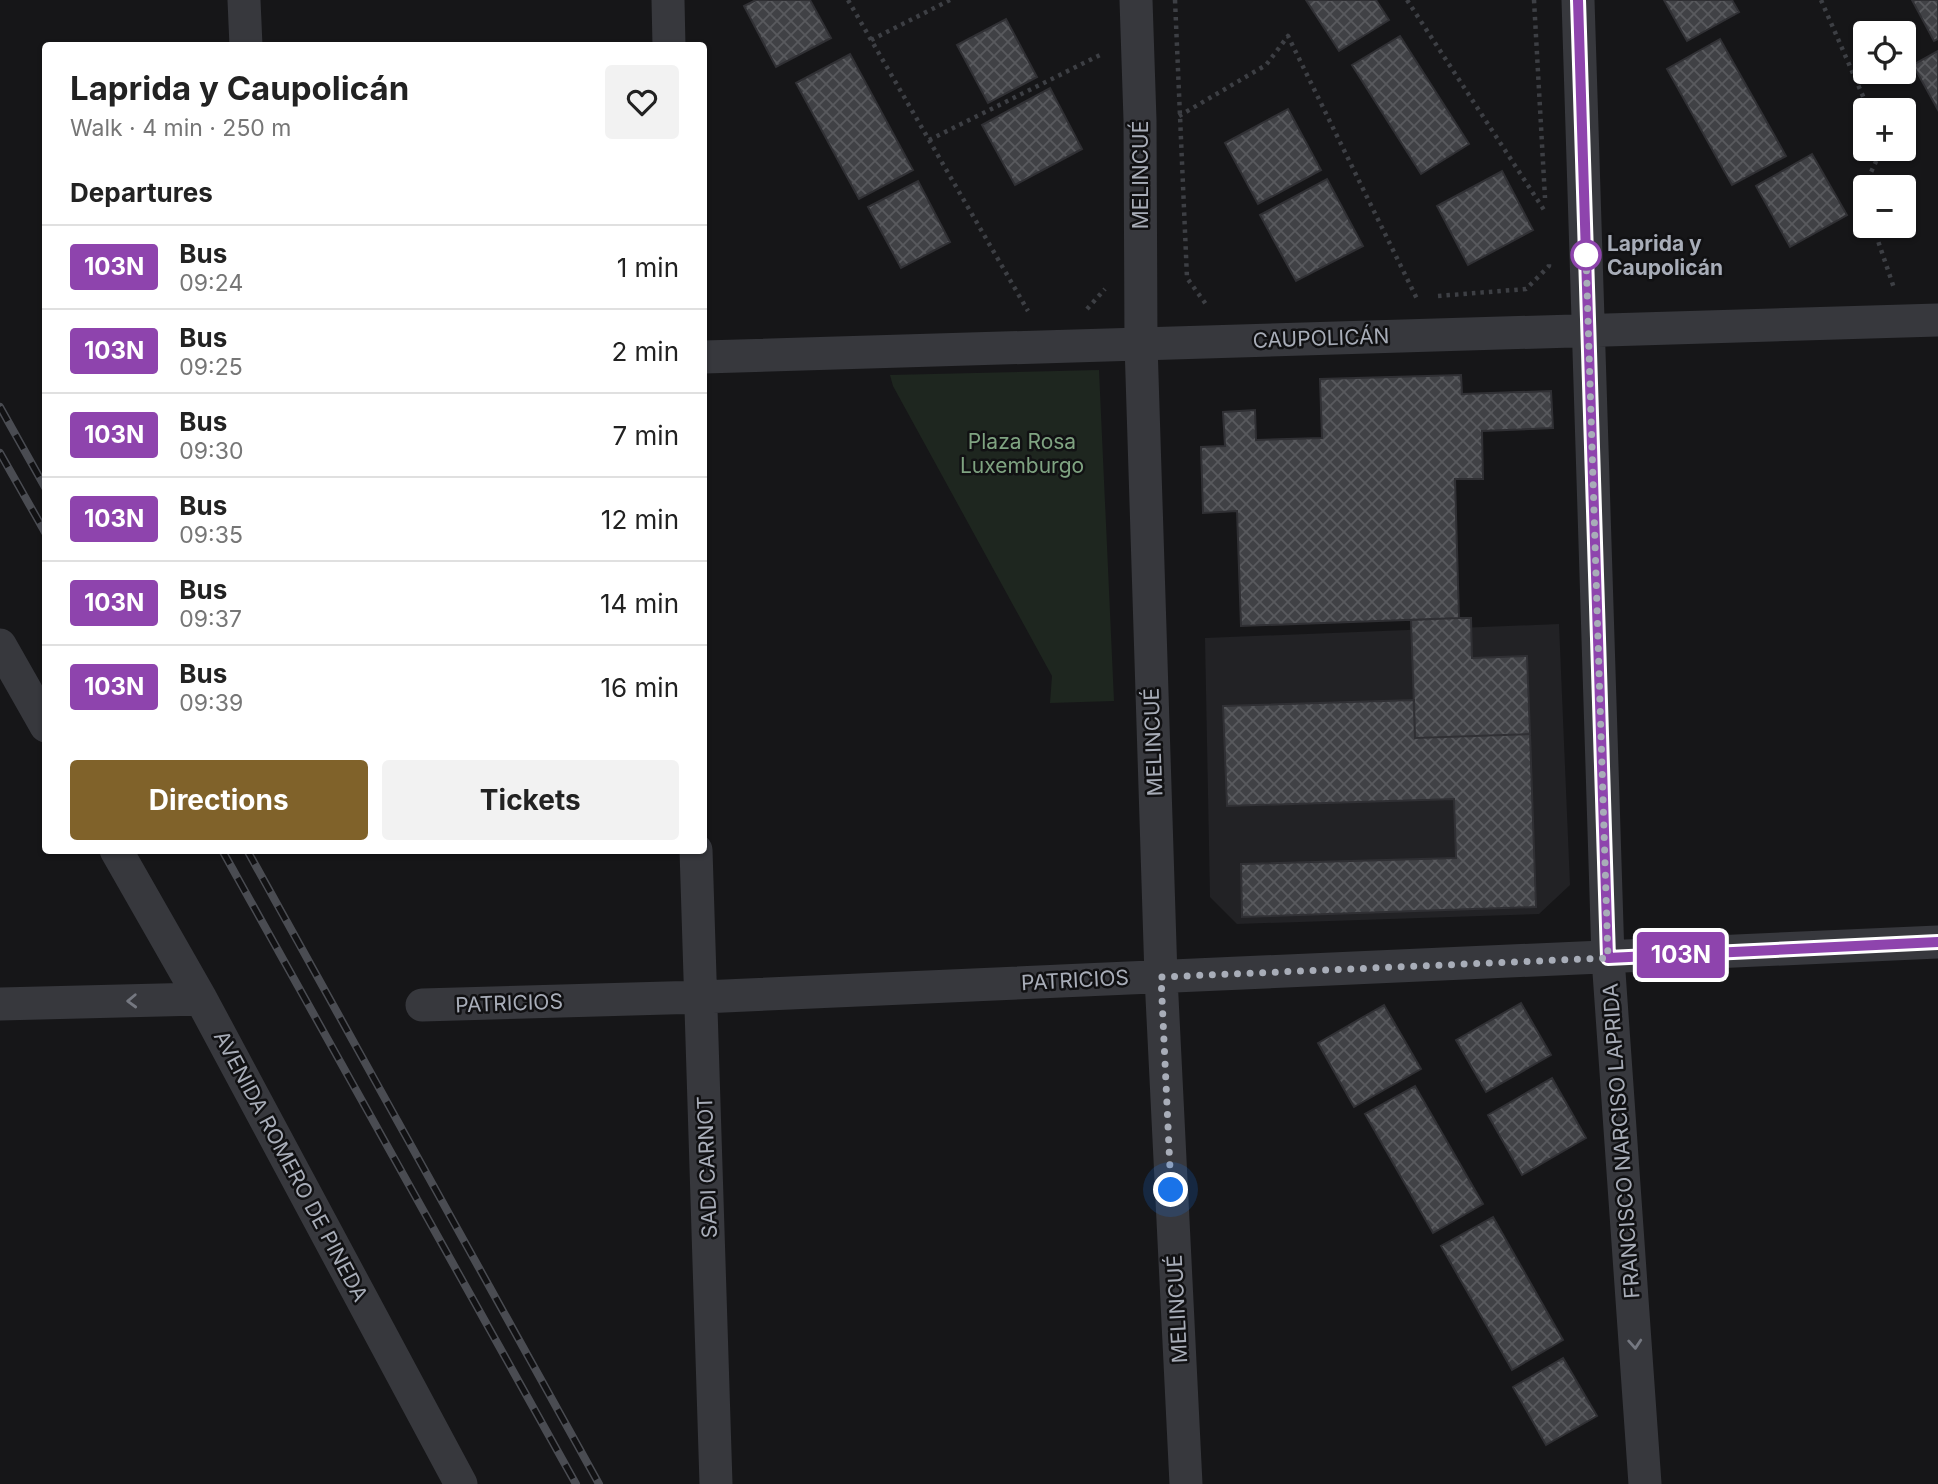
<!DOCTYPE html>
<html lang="en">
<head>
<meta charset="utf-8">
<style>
  body { margin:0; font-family:Inter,sans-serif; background:#f2f2f2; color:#222; height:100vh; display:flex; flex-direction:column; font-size:26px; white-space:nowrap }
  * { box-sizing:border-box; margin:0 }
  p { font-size:23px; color:#767676 }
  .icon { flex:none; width:38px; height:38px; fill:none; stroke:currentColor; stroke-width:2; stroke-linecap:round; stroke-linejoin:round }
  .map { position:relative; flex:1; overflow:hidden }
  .panel { position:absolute; left:42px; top:42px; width:665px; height:812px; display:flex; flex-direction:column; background:#fff; border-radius:7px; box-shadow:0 2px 5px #0004 }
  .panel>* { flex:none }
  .badge { padding:0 14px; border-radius:5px; font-size:24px; line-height:46px }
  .fabs { position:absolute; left:1853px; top:21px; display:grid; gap:14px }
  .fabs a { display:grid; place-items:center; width:63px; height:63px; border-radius:7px; background:#fff; box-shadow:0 2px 5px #0004; font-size:35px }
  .you { position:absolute; width:35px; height:35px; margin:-18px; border:5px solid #fff; border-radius:50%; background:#1a73e8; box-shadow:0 0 0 10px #1a73e833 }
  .map>.badge { position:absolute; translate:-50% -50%; box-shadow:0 0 0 4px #fff }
  h2 { padding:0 28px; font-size:26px; line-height:63px }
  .round { display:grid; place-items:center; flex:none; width:74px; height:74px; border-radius:7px; background:#f2f2f2 }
  .summary { display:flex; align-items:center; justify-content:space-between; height:119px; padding:0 28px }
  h1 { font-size:33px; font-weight:700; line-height:52px }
  .button { display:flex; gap:14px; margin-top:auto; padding:14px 28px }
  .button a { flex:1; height:80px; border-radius:7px; background:#80622a; color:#fff; font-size:28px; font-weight:700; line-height:80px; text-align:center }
  .button a+a { background:#f2f2f2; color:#222 }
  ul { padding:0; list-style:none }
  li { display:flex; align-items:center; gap:21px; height:84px; padding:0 28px; border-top:2px solid #e0e0e0 }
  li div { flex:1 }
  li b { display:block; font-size:26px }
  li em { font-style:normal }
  li .badge { min-width:77px; font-weight:700; text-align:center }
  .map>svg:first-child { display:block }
</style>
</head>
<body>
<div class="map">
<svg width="1938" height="1484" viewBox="0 0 1938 1484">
  <defs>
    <pattern id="building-cross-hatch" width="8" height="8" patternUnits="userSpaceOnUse" patternTransform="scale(1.75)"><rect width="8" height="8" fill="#404145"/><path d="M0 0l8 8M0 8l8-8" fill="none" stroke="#595a5e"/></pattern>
  </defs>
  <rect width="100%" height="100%" fill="#161618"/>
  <path fill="#222225" d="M1559,624L1570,885L1539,914L1237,924L1210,897L1205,638Z"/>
  <path fill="#1e261f" d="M1099,370L1114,701L1050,703L1052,676L893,386L890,375Z"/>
  <path fill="url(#building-cross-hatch)" stroke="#303034" stroke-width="2" d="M756,0H810L831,38L776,67L744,6Z
    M1306,0H1376L1389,20L1339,51Z
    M1664,0H1732L1739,12L1687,41Z
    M1912,0H1938V39L1934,41Z
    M1006,19L1037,77L988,103L957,45Z
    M1400,36L1469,144L1421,174L1352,65Z
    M1720,39L1786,156L1732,185L1667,69Z
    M1938,51V110L1913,65Z
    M850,54L913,170L859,199L796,83Z
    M1050,88L1082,149L1015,185L982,125Z
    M1288,109L1321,170L1258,204L1225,143Z
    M1812,154L1847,215L1790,247L1756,186Z
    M1502,171L1533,230L1468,265L1437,206Z
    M1327,179L1363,246L1296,281L1260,215Z
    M918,181L950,242L901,268L868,207Z
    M1461,375L1462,394L1551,391L1553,428L1482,431L1483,479H1455L1459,618L1241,626L1237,511L1203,513L1201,447L1225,446L1223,412L1255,410L1256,440L1322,438L1320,379Z
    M1459,618H1471L1472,658L1527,656L1530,734L1415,738L1411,620Z
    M1414,700L1415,738L1530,734L1536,907L1242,917L1241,864L1456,858L1454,799L1227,806L1223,706Z
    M1521,1003L1551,1055L1486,1092L1456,1040Z
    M1384,1005L1421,1069L1354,1107L1318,1043Z
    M1552,1078L1586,1138L1522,1175L1488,1115Z
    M1415,1086L1483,1204L1433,1233L1365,1114Z
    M1493,1217L1563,1340L1512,1370L1441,1246Z
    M1563,1358L1597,1416L1546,1445L1513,1387Z"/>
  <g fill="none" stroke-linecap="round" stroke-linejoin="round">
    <path stroke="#3d3f44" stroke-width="4.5" stroke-dasharray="3.5 5" stroke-linecap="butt" d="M848,0L1028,311
      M1175,0L1187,278L1208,307
      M1407,0L1546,213
      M1534,0L1545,198
      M1821,0L1869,110
      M871,40L950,0
      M1179,116L1266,65L1288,36L1418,301
      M929,140L1104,53
      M1866,203L1862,191L1882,149
      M1873,226L1894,288
      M1438,296L1526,289L1549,266V263
      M1087,309L1105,289"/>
    <path stroke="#37383d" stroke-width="33" d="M244,0L246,46
      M668,0L669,46
      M1136,0L1140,120L1141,344L1161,977L1186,1484
      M1578,0L1608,958L1645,1484
      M704,357L1938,320
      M0,645L46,726
      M116,850L201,999L461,1484
      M696,850L716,1484
      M0,1004L201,999
      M422,1005L702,997L1938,942"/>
    <defs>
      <path id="rail" d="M0,407L46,489
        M0,453L46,534
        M222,850L576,1484
        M247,850L599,1484"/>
    </defs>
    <use href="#rail" stroke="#4a4c52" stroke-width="8"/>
    <use href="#rail" stroke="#111113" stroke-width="5" stroke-dasharray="16" stroke-linecap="butt"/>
  </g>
  <defs><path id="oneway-chevron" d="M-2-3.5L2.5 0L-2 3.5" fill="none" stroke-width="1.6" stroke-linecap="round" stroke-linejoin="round" transform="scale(1.75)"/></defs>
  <g stroke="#757881">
    <use href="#oneway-chevron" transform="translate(132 1001) rotate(178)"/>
    <use href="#oneway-chevron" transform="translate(1635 1344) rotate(86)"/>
  </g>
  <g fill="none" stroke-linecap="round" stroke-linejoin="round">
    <defs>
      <path id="line" d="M1578,0L1608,958L1938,942"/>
    </defs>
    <use href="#line" stroke="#fff" stroke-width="16"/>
    <use href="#line" stroke="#8e44ad" stroke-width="10"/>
    <path stroke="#a8adb8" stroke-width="7" stroke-dasharray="0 12.6" d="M1171,1190L1161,977L1608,958L1586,255"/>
  </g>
  <circle fill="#fff" stroke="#8e44ad" stroke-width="3.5" cx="1586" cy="255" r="14"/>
  <g text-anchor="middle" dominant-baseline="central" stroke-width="5" stroke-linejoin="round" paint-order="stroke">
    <g font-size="21" fill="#a8adb8" stroke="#111113">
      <text transform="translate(1140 175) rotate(-90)">MELINCUÉ</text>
      <text transform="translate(1321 338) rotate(-2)">CAUPOLICÁN</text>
      <text transform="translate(1153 742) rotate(-92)">MELINCUÉ</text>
      <text transform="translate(1075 980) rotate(-3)">PATRICIOS</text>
      <text transform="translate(509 1003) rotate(-2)">PATRICIOS</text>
      <text transform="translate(1621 1141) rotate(-94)">FRANCISCO NARCISO LAPRIDA</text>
      <text transform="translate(291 1166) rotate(62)">AVENIDA ROMERO DE PINEDA</text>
      <text transform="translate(707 1167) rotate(-92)">SADI CARNOT</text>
      <text transform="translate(1177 1309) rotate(-93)">MELINCUÉ</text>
    </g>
    <g font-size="21" font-weight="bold" fill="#a8adb8" stroke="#111113" text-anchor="start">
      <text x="1607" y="243">Laprida y<tspan x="1607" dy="24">Caupolicán</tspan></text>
    </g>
    <g font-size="21" fill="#7fa381" stroke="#111113">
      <text x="1022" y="441">Plaza Rosa<tspan x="1022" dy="24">Luxemburgo</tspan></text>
    </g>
  </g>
</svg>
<div class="fabs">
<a><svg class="icon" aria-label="locate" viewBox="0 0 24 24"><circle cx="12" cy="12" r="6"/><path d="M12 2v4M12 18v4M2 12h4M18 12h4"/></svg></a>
<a>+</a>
<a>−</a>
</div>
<div class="you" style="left:1171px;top:1190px"></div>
<b class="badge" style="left:1681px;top:955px;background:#8e44ad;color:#fff">103N</b>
<section class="panel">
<div class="summary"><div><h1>Laprida y Caupolicán</h1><p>Walk · 4 min · 250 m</p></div><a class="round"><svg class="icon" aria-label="heart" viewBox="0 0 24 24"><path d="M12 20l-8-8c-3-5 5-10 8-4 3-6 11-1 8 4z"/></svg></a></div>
<h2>Departures</h2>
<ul>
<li><span class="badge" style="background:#8e44ad;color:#fff">103N</span><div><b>Bus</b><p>09:24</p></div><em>1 min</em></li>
<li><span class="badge" style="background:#8e44ad;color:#fff">103N</span><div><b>Bus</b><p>09:25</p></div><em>2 min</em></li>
<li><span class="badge" style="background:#8e44ad;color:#fff">103N</span><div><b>Bus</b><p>09:30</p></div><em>7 min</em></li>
<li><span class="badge" style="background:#8e44ad;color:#fff">103N</span><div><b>Bus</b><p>09:35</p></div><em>12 min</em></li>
<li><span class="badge" style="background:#8e44ad;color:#fff">103N</span><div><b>Bus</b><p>09:37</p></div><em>14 min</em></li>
<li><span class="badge" style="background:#8e44ad;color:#fff">103N</span><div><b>Bus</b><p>09:39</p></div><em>16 min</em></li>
</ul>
<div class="button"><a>Directions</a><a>Tickets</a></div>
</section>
</div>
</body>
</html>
